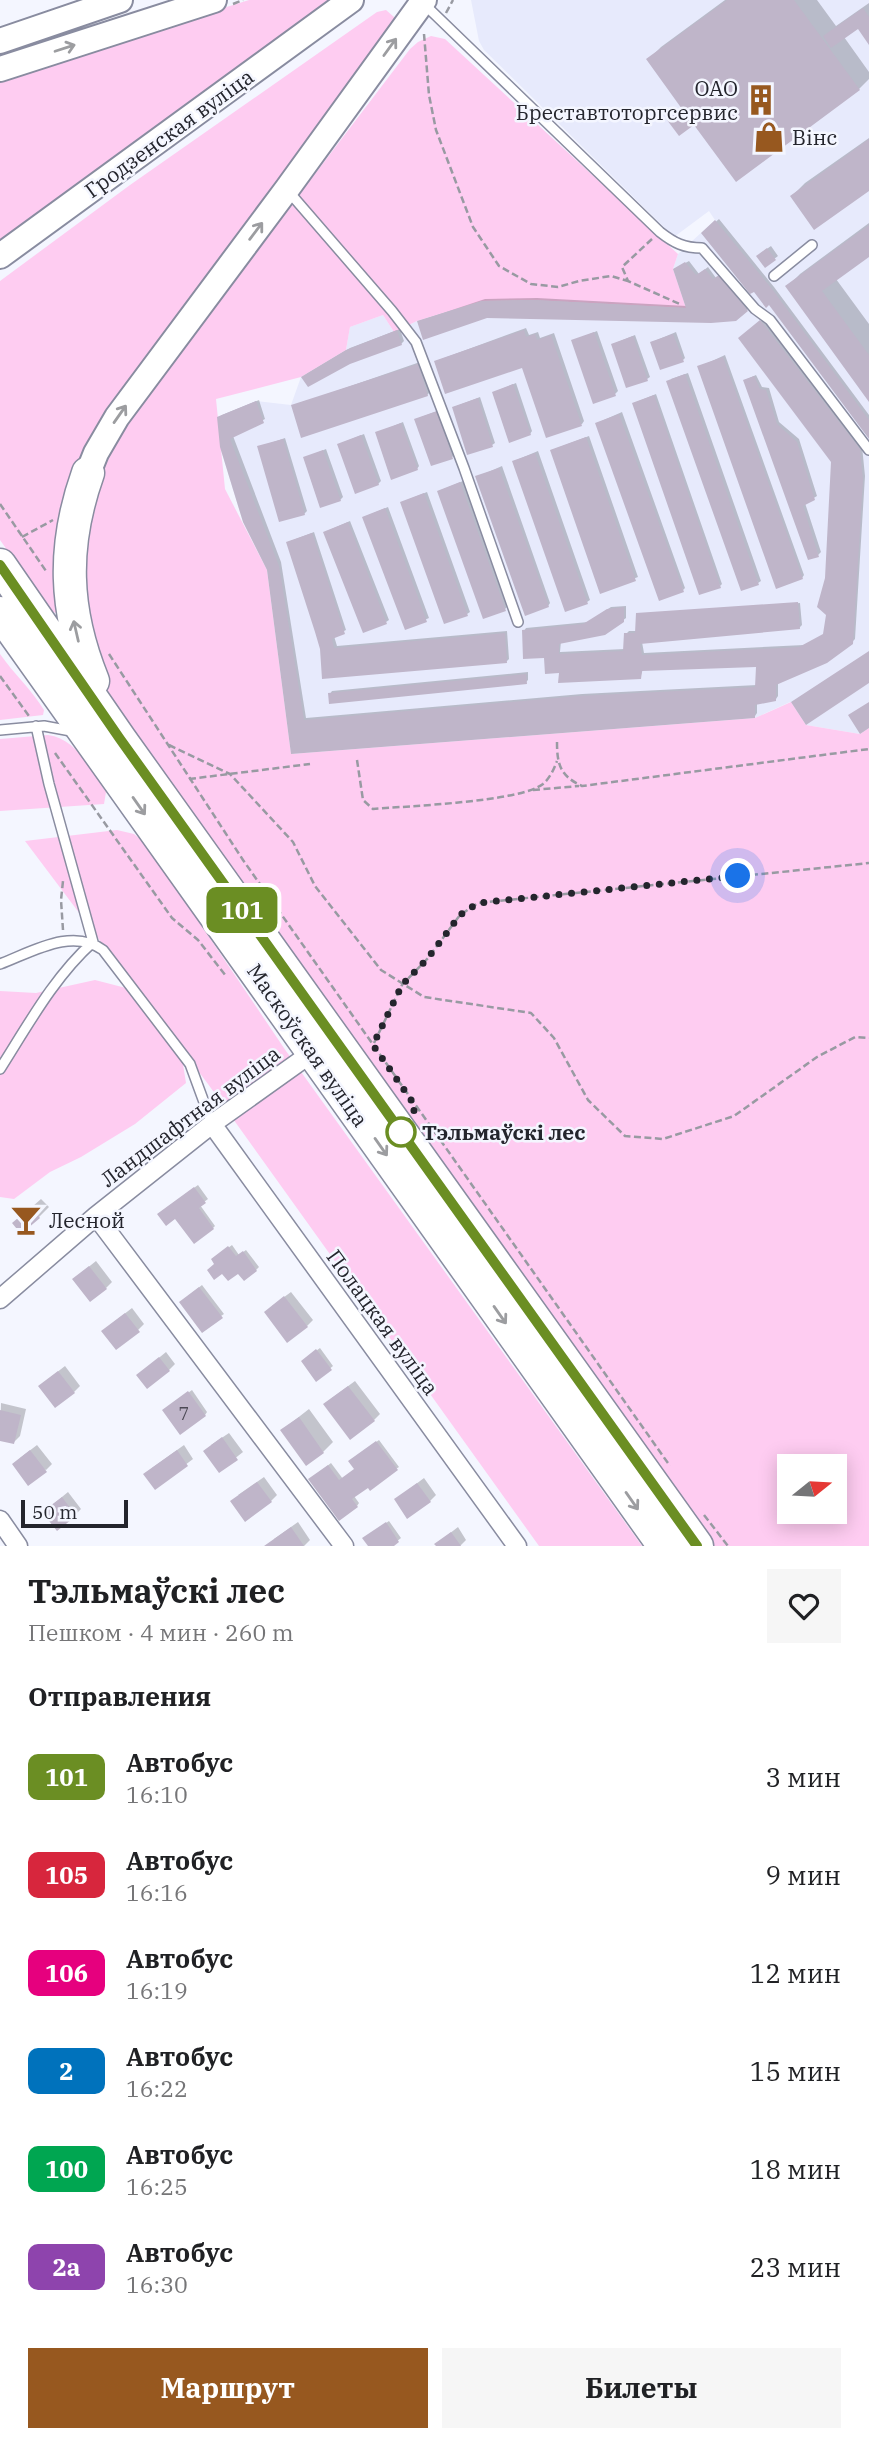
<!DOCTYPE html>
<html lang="ru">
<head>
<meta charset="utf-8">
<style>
  body { margin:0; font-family:"IBM Plex Serif",serif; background:#f6f6f6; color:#202124; height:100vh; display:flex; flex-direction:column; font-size:26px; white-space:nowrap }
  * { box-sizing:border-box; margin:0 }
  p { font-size:23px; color:#757577 }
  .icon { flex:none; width:38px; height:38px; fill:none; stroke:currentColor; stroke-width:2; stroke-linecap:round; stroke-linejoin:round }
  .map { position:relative; height:1546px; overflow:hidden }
  .sheet { display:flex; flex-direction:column; background:#fff; flex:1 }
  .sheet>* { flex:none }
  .badge { padding:0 14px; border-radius:10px; font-size:24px; line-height:46px }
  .needle { width:46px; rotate:72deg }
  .buttons { position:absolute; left:777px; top:1454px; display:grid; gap:14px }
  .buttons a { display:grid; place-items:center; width:70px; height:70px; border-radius:0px; background:#fff; box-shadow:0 4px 18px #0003; font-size:35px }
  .scale { position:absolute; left:21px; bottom:18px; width:107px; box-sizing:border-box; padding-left:7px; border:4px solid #24252d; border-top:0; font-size:19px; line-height:24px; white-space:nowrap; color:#24252d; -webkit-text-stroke:5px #f4f6ff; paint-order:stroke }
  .you { position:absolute; width:35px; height:35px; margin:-18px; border:5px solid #fff; border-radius:50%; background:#1a73e8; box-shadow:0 0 0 10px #1a73e833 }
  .map>.badge { position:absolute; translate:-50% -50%; box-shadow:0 0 0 4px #fff }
  h2 { padding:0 28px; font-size:26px; line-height:63px }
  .round { display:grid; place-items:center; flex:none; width:74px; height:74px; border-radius:0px; background:#f6f6f6 }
  .headline { display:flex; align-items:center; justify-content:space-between; height:119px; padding:0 28px }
  h1 { font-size:33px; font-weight:800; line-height:52px }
  .action { display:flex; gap:14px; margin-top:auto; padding:14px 28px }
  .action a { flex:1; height:80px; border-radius:0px; background:#97581f; color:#fff; font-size:28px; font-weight:800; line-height:80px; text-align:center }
  .action a+a { background:#f6f6f6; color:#202124 }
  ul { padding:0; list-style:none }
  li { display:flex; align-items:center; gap:21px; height:98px; padding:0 28px }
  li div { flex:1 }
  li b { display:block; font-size:26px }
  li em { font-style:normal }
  li .badge { min-width:77px; font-weight:700; text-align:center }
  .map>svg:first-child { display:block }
</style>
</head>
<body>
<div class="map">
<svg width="869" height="1546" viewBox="0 0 869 1546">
  <rect width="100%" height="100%" fill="#f4f6ff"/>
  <path fill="#e7eafc" d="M471,0H869V728L860,734L806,725L790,702L755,718L291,754L267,570L243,522L220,447L217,417L256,401L291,405L301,377L346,350L350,327L383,315L394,332L417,321L482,301L533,300L673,269L678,254L715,220L709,211L674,237L484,50L479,41Z"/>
  <path fill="#feccf1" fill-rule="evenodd" d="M249,0H330L0,247V78Z
    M386,10L394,17V22L104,422L58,613L51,612L0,540V281L130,185L377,12Z
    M431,36L445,39L678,254L673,269L686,308L533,300L482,301L417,321L394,332L383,315L350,327L346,350L301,377L216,399L225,489L267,570L291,754L755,718L791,702L806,725L860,734L869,728V1546H707L116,716L97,671L81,555L104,462L127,421L410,49L418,42ZM789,1466H835V1512H789Z
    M0,654C14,674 32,690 44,710L43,715L0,720Z
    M48,735C77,739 91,770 106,792L104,804L0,811V739Z
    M117,830L134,834L147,845L286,1051L642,1546H539L208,1084L25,841Z
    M95,980L126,988L182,1058L186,1083L135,1124L81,1157L50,1172L14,1199L0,1197V991L36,993Z"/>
  <path fill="#0003" d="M725,0H817L836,26L869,3V42L858,27L844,37L869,72V79L859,89L694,122L670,120L683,107L648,60L661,47Z
    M869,138V189L792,196L805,183Z
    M719,219L774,287L869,415V436L769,303L703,233Z
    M869,223V255L836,279L869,324V399L787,287L800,274Z
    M771,246L778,256L765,266L761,253Z
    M689,261L699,274L708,267L716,278L722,274L749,308L736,319L487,316L419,321L485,299L537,298L687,306L678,267Z
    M764,319L862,446L865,476L855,639L852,642L778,682V696L776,699L757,703V713L755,716L292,752L268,570L219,417L222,415L259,400L265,419L233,436L281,562L306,718L582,694L757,685V665L643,669L640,678L560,671L524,631L526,628L588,622L611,607L626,606V618L622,621L561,641L560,652L625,649L626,634L629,631H637L638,615L800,603L802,625L799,628L642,642L644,653L804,645L825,634L828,614L827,578L833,462L740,338Z
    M526,328L529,335L538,332L540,338L554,333L584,421L582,424L547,436L523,366L436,361Z
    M400,329L404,341L401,344L305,375L350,348Z
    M597,331L618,391L615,394L573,341Z
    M676,332L685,358L683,360L652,342Z
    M635,335L650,377L647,379L613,344Z
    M725,355L804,575L802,578L699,367Z
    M420,362L430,392L427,395L293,406Z
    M688,373L761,581L758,583L671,379Z
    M756,375L762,387L769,388L779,422L799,439L817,496L805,503L821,552L818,555L745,380Z
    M516,383L532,431L530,434L494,392Z
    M656,394L722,584L720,586L634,403Z
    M480,397L495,443L492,445L454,407Z
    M440,410L455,455L452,457L416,419Z
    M622,412L685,588L683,590L597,423Z
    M403,422L419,466L417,469L377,433Z
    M364,434L381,481L378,484L339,444Z
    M589,436L638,577L601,591L552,450Z
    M285,438L307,511L304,514L259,447Z
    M326,449L343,497L340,500L305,458Z
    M538,451L590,600L587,602L514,461Z
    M502,466L550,603L548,606L477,477Z
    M463,481L507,607L505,609L439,491Z
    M427,492L470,612L467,614L402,502Z
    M388,507L429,618L406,628L364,517Z
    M350,521L389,620L386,622L325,532Z
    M314,532L346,630L334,636L337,646L507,631L509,659L507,661L321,649L288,542Z
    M528,672V680L526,682L330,694L332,691Z
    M198,1185L208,1199L200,1205L215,1226L213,1228L162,1211Z
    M41,1199L49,1207L39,1217L24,1214Z
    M232,1245L239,1255L246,1250L259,1267L256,1270L223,1272L216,1264V1257Z
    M96,1261L112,1282L106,1288L81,1273Z
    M202,1285L224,1314L221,1316L183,1300Z
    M291,1292L313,1320L307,1326L272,1306Z
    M132,1308L144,1324L138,1330L110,1325Z
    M320,1348L333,1366L317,1379L305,1359Z
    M166,1352L175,1364L169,1370L138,1375Z
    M65,1366L80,1386L74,1392L47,1380Z
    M355,1381L380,1414L374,1420L332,1398Z
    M192,1390L207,1412L205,1415L167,1408Z
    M1,1403L26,1409L20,1436L14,1442L0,1439Z
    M309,1409L333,1442L323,1452L282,1430Z
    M229,1433L243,1452L219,1471L211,1445Z
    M379,1440L399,1467L354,1496L359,1503L357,1506L313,1477L331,1463L343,1479L356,1469L353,1459Z
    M37,1445L52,1464L46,1470L20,1458Z
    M184,1445L193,1459L155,1488L152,1468Z
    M264,1477L277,1495L271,1501L238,1495Z
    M424,1478L436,1495L430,1501L396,1499Z
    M68,1492L81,1509L75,1515L51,1506Z
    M389,1521L401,1538L391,1546L367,1536Z
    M298,1522L310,1540L304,1546L274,1539Z
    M458,1527L466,1540L460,1546L436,1544Z"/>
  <path fill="#bfb5c9" d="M727,0H794L860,90L736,182L694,125L679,136L667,120L682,109L646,59Z
    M863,8L869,17V45L858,29L831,48L823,36Z
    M869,139V191L814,230L790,196Z
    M715,220L772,289L869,420V439L769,305L766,308L754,292L750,294L701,233Z
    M869,225V257L822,291L869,355V402L785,286Z
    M767,248L776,260L765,268L756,256Z
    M685,262L696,275L705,269L713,279L719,275L748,311L736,321L711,323L487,318L423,340L417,321L482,301L533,300L686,308L673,269Z
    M760,320L860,449L863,480L853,644L827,663L776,685V701L755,705V718L291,754L267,570L243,522L220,447L217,417L256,401L264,423L230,439L279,566L304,720L578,696L755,687L756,667L642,671L641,679L558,683L559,673L545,674L544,658L523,659L522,630L583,624L607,609L624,607V622L605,635L559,644V654L623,651L624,633H635L636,613L798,602L800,629L640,644L642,655L799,647L823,634L826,615L817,607L825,578L831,462L738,338Z
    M397,330L402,345L350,364L308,387L301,377L346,350Z
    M524,330L526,337L535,334L537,340L551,335L582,426L546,438L522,368L445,394L434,361Z
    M594,332L616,396L593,404L571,340Z
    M673,334L684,362L660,370L650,342Z
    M633,336L648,381L626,388L611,344Z
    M723,357L803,579L776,589L697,366Z
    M418,364L428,396L301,438L291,405Z
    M685,374L759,585L741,591L666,381Z
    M754,376L760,389L766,390L777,424L797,442L815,500L803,506L819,557L808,560L743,380Z
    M513,384L531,435L509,443L492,392Z
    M654,395L721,588L699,595L632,403Z
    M478,398L493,447L467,455L452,407Z
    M437,411L453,459L431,466L414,419Z
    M619,414L684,592L659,601L595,423Z
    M401,423L418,470L391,480L375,432Z
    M361,435L379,485L355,494L337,444Z
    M586,437L636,581L600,594L550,450Z
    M283,439L305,515L279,522L257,446Z
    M323,450L341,501L320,508L303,457Z
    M535,453L588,604L565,612L512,461Z
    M499,468L549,607L525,616L475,476Z
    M460,482L506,611L483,619L437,491Z
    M424,493L468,616L444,624L400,502Z
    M385,508L427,622L405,630L362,517Z
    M348,522L387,624L363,633L323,532Z
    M312,533L345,634L332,639L334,648L505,633L507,663L322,679L320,649L315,632L286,542Z
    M869,651V683L806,725L791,702Z
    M526,674L527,684L329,704L328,693Z
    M869,702V728L860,734L848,715Z
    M194,1187L206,1203L199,1208L214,1229L194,1244L175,1219L166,1226L157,1214Z
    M31,1207L40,1218L21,1234L12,1223Z
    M228,1246L236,1256L243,1251L257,1271L244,1281L238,1274L228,1281L222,1274L214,1280L207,1270L214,1264L211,1259Z
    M89,1266L107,1289L90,1302L72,1279Z
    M199,1287L223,1318L202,1333L179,1302Z
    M284,1296L308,1327L287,1343L264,1312Z
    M125,1313L140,1332L116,1350L101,1331Z
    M316,1349L332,1370L316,1382L301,1361Z
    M159,1357L170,1371L147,1389L136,1375Z
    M58,1371L75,1393L55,1408L38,1386Z
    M348,1386L375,1421L350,1440L323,1404Z
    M188,1391L206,1416L180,1435L162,1410Z
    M0,1410L21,1415L14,1444L0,1441Z
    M299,1417L324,1453L306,1466L280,1430Z
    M222,1437L238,1460L219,1473L203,1451Z
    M376,1441L398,1470L370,1491L368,1488L352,1499L358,1507L339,1521L308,1479L328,1465L339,1480L354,1469L348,1461Z
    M30,1450L47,1472L28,1486L12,1464Z
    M177,1450L188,1466L155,1490L143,1474Z
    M257,1482L272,1502L245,1522L230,1501Z
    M417,1483L431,1502L407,1519L394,1499Z
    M62,1497L76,1516L57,1531L42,1512Z
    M386,1522L399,1542L394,1546H368L362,1538Z
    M291,1527L304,1546H264Z
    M451,1532L461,1546H436L434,1544Z"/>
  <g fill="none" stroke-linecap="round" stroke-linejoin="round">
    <defs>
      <path id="lane" d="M423,3L660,232C674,243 684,248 702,248L755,309L770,320L869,450
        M289,192L392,311L416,342L464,468L518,622
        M774,276L812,245
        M0,730L44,726L71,731
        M0,964C32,952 72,927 103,950L190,1064L212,1124
        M0,1069C28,1025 54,977 93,942L49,784L36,726"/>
      <path id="street" d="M212,1124L517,1546
        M96,1216L344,1546
        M0,1299L96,1216L212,1124L313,1052
        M0,1520L18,1546"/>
      <path id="secondary" d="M0,41L120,0
        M0,69L214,0
        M0,256L351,0
        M88,473L96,453L117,417L287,189L424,0"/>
      <path id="highway" d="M88,473C62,546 64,610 93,681
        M0,565L120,739L697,1546
        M0,613L664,1546"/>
    </defs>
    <use href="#lane" stroke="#898ca0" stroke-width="12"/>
    <use href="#street" stroke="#898ca0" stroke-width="21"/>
    <use href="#secondary" stroke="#898ca0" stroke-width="28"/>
    <use href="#highway" stroke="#898ca0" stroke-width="35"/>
    <path stroke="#989aa2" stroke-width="2.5" stroke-dasharray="7 3.5" stroke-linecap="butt" d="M233,4L243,0
      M446,13L453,0
      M424,34L429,95L436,130L473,227L499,266L531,284L558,287L579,281L611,276L628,281
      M652,239L622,267L628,281L682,305
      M0,504L46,571
      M22,537L53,520
      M109,654L243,860L670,1466
      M0,676L29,716
      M557,742C557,764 560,776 582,786L869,749
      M169,745L230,774L293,842L315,886L381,970L424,997L531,1013L554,1038L588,1100L625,1136L663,1139L734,1116L817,1057L855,1037L869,1038
      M55,753L172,918L198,940L226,976
      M357,760L363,800L373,809C407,806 520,802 543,784C550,778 554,769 557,761
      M189,779L310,764
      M533,790L579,786
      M63,930L61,900L63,881
      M374,1043L402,985L428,958L460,915L478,903L869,863
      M704,1515L728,1546"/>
    <use href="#lane" stroke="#fff" stroke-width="9"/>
    <use href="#street" stroke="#fff" stroke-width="18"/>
    <use href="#secondary" stroke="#fff" stroke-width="24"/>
    <use href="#highway" stroke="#fff" stroke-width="32"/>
  </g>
  <defs><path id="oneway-shaft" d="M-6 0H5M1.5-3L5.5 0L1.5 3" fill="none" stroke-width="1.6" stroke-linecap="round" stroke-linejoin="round" transform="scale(1.75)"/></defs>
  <g stroke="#9c9da0">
    <use href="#oneway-shaft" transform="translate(390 47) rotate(-54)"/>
    <use href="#oneway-shaft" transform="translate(65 48) rotate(-18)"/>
    <use href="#oneway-shaft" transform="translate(256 231) rotate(-53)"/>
    <use href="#oneway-shaft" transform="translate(120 414) rotate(-55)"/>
    <use href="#oneway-shaft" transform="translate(76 631) rotate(-103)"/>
    <use href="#oneway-shaft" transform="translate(139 806) rotate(55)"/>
    <use href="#oneway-shaft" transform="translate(381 1147) rotate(55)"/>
    <use href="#oneway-shaft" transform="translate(500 1315) rotate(55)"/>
    <use href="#oneway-shaft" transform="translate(632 1501) rotate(55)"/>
  </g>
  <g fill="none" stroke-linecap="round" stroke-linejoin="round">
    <defs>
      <path id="line" d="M0,565L120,739L697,1546"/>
    </defs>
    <use href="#line" stroke="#fff" stroke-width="16"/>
    <use href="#line" stroke="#6b8e23" stroke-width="10"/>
    <path stroke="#24252d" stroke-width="7" stroke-dasharray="0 12.6" d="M401,1132L416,1107L373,1045L402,985L428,958L460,915L478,903L738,876"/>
  </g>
  <defs>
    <symbol id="building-bare" viewBox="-9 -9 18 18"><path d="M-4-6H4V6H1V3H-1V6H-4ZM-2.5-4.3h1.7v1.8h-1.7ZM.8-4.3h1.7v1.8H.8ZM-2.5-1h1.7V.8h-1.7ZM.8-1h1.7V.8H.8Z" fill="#97581f" stroke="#f4f6ff" stroke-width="2.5" paint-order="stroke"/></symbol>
    <symbol id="shop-bare" viewBox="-9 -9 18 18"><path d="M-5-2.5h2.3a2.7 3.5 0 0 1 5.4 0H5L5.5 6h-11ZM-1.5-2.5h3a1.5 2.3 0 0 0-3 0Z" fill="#97581f" stroke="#f4f6ff" stroke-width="2.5" paint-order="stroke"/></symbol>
    <symbol id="bar-bare" viewBox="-9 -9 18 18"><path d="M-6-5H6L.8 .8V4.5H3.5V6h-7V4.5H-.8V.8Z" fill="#97581f" stroke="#f4f6ff" stroke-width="2.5" paint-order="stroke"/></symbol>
  </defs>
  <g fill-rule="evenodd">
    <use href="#building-bare" x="739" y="78" width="44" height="44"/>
    <use href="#shop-bare" x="747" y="115" width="44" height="44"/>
    <use href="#bar-bare" x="4" y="1198" width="44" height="44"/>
  </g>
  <circle fill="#fff" stroke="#6b8e23" stroke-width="3.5" cx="401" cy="1132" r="14"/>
  <g text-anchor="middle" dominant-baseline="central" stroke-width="5" stroke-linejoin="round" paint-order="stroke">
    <g font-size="18" fill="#4b4954">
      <text x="184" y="1413">7</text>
    </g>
    <g font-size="21" fill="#24252d" stroke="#f4f6ff" text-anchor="start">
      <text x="738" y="88" text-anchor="end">ОАО<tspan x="738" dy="24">Бреставтоторгсервис</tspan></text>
      <text x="792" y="137">Вінс</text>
      <text x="49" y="1220">Лесной</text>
    </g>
    <g font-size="21" fill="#24252d" stroke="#f4f6ff">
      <text transform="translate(169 133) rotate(-36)">Гродзенская вуліца</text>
      <text transform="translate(308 1045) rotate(55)">Маскоўская вуліца</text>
      <text transform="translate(190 1116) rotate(-37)">Ландшафтная вуліца</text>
      <text transform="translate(383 1322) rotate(54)">Полацкая вуліца</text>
    </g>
    <g font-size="21" font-weight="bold" fill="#24252d" stroke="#f4f6ff" text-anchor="start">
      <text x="422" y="1132">Тэльмаўскі лес</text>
    </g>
  </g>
</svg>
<div class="buttons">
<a><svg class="needle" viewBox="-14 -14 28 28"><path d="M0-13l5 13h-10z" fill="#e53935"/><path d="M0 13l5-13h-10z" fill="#757577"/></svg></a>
</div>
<div class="scale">50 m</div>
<div class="you" style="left:738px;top:876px"></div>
<b class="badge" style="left:242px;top:910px;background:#6b8e23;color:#fff">101</b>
</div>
<section class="sheet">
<div class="headline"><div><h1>Тэльмаўскі лес</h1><p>Пешком · 4 мин · 260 m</p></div><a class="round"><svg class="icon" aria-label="heart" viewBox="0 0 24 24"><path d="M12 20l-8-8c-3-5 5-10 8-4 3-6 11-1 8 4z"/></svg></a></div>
<h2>Отправления</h2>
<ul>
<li><span class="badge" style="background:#6b8e23;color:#fff">101</span><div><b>Автобус</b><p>16:10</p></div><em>3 мин</em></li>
<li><span class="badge" style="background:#d7263d;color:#fff">105</span><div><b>Автобус</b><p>16:16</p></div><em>9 мин</em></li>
<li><span class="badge" style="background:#e6007e;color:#fff">106</span><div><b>Автобус</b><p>16:19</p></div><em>12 мин</em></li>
<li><span class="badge" style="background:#0072bc;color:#fff">2</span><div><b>Автобус</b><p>16:22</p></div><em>15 мин</em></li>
<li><span class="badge" style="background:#00a651;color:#fff">100</span><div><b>Автобус</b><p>16:25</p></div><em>18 мин</em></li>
<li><span class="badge" style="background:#8e44ad;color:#fff">2а</span><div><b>Автобус</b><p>16:30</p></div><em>23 мин</em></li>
</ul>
<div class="action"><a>Маршрут</a><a>Билеты</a></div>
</section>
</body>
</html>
